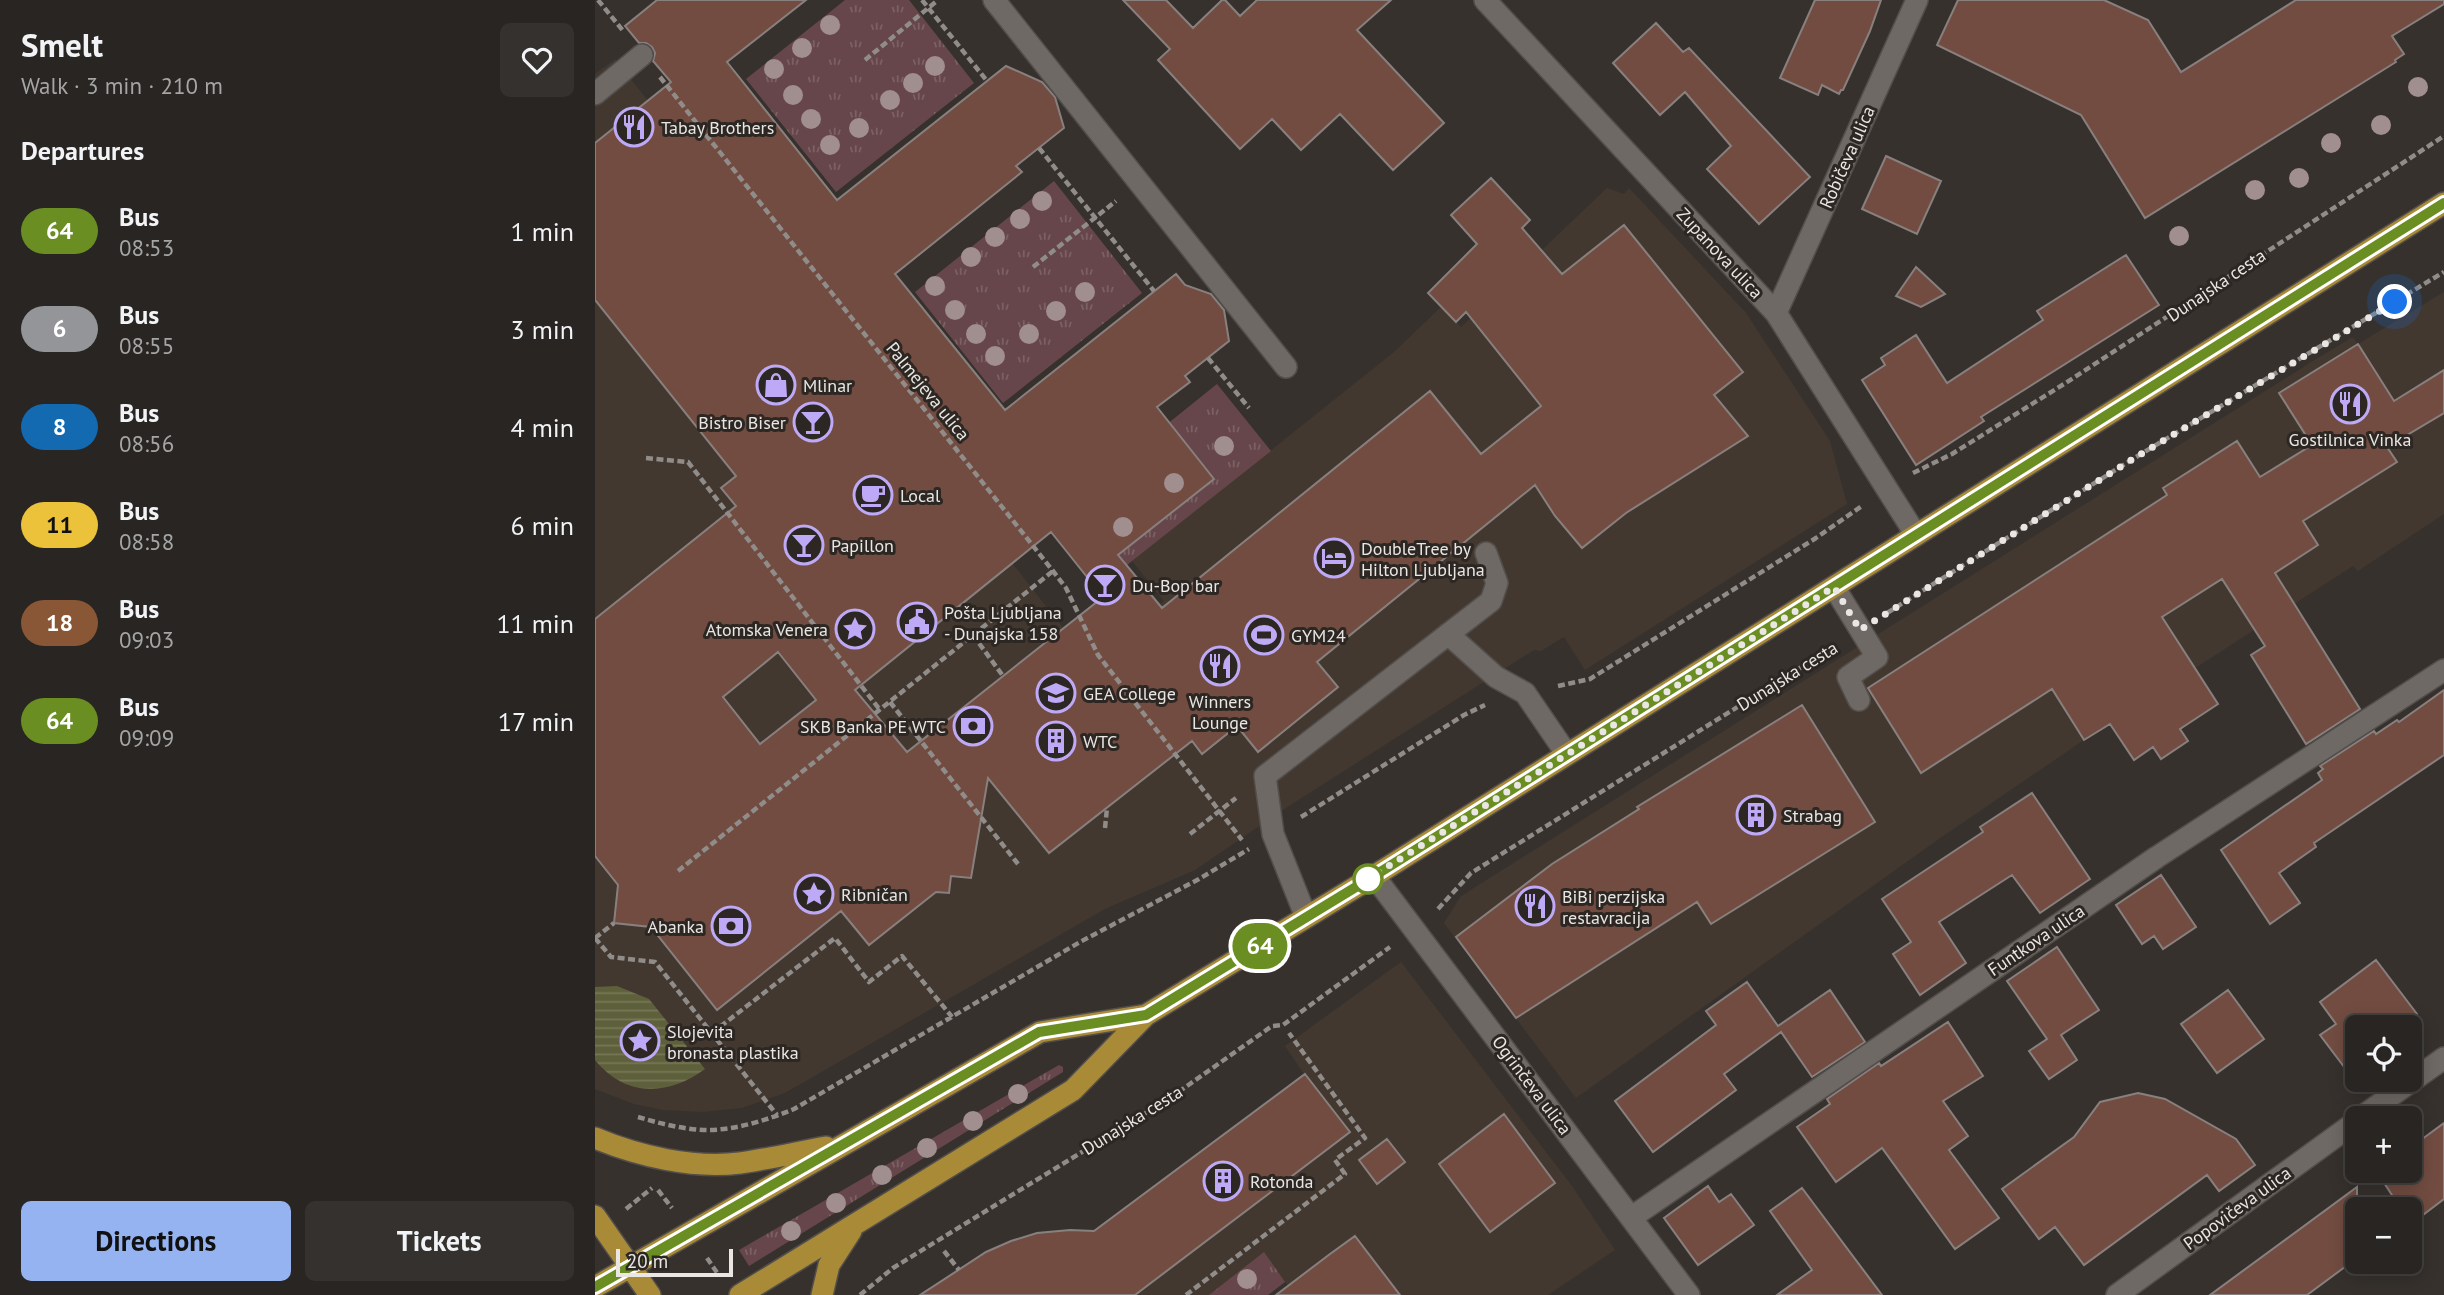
<!DOCTYPE html>
<html lang="en">
<head>
<meta charset="utf-8">
<style>
  body { margin:0; font-family:"PT Sans",sans-serif; background:#34312f; color:#f1f3f6; height:100vh; display:flex; flex-direction:column; font-size:26px; white-space:nowrap }
  * { box-sizing:border-box; margin:0 }
  p { font-size:23px; color:#a5a5a5 }
  .icon { flex:none; width:38px; height:38px; fill:none; stroke:currentColor; stroke-width:2; stroke-linecap:round; stroke-linejoin:round }
  .map { position:relative; flex:1; overflow:hidden }
  .side { display:flex; flex-direction:column; background:#282522; width:595px }
  .side>* { flex:none }
  .badge { padding:0 14px; border-radius:23px; font-size:24px; line-height:46px }
  .buttons { position:absolute; left:1750px; top:1015px; display:grid; gap:14px }
  .buttons a { display:grid; place-items:center; width:77px; height:77px; border-radius:10px; background:#282522; box-shadow:0 4px 18px #0003,0 0 0 2px #444240; font-size:35px }
  .scale { position:absolute; left:21px; bottom:18px; width:117px; box-sizing:border-box; padding-left:7px; border:4px solid #e9e6e3; border-top:0; font-size:19px; line-height:24px; white-space:nowrap; color:#e9e6e3; -webkit-text-stroke:5px #2c2723; paint-order:stroke }
  .you { position:absolute; width:35px; height:35px; margin:-18px; border:5px solid #fff; border-radius:50%; background:#1a73e8; box-shadow:0 0 0 10px #1a73e833 }
  .map>.badge { position:absolute; translate:-50% -50%; box-shadow:0 0 0 4px #fff }
  h2 { padding:0 21px; font-size:26px; line-height:63px }
  .round { display:grid; place-items:center; flex:none; width:74px; height:74px; border-radius:10px; background:#34312f }
  .headline { display:flex; align-items:center; justify-content:space-between; height:119px; padding:0 21px }
  h1 { font-size:33px; font-weight:600; line-height:52px }
  .cta { display:flex; gap:14px; margin-top:auto; padding:14px 21px }
  .cta a { flex:1; height:80px; border-radius:10px; background:#95b2f1; color:#111; font-size:28px; font-weight:600; line-height:80px; text-align:center }
  .cta a+a { background:#34312f; color:#f1f3f6 }
  ul { padding:0; list-style:none }
  li { display:flex; align-items:center; gap:21px; height:98px; padding:0 21px }
  li div { flex:1 }
  li b { display:block; font-size:26px }
  li em { font-style:normal }
  li .badge { min-width:77px; font-weight:700; text-align:center }
  main { display:flex; flex:1; min-height:0 }
  .map>svg:first-child { display:block }
</style>
</head>
<body>
<main>
<section class="side">
<div class="headline"><div><h1>Smelt</h1><p>Walk · 3 min · 210 m</p></div><a class="round"><svg class="icon" aria-label="heart" viewBox="0 0 24 24"><path d="M12 20l-8-8c-3-5 5-10 8-4 3-6 11-1 8 4z"/></svg></a></div>
<h2>Departures</h2>
<ul>
<li><span class="badge" style="background:#6b8e23;color:#fff">64</span><div><b>Bus</b><p>08:53</p></div><em>1 min</em></li>
<li><span class="badge" style="background:#939598;color:#fff">6</span><div><b>Bus</b><p>08:55</p></div><em>3 min</em></li>
<li><span class="badge" style="background:#136ab0;color:#fff">8</span><div><b>Bus</b><p>08:56</p></div><em>4 min</em></li>
<li><span class="badge" style="background:#edc23b;color:#111">11</span><div><b>Bus</b><p>08:58</p></div><em>6 min</em></li>
<li><span class="badge" style="background:#895735;color:#fff">18</span><div><b>Bus</b><p>09:03</p></div><em>11 min</em></li>
<li><span class="badge" style="background:#6b8e23;color:#fff">64</span><div><b>Bus</b><p>09:09</p></div><em>17 min</em></li>
</ul>
<div class="cta"><a>Directions</a><a>Tickets</a></div>
</section>
<div class="map">
<svg width="1849" height="1295" viewBox="0 0 1849 1295">
  <defs>
    <pattern id="grass-tufts" width="24" height="20" patternUnits="userSpaceOnUse" patternTransform="scale(1.75)"><rect width="24" height="20" fill="#66464a"/><path d="M3 7l-1-3M5 7V3M7 7l1-3M15 17l-1-3M17 17v-4M19 17l1-3" fill="none" stroke="#7c6164"/></pattern>
    <pattern id="water-rules" width="6" height="5" patternUnits="userSpaceOnUse" patternTransform="scale(1.75)"><rect width="6" height="5" fill="#5e603b"/><path d="M0 2.5h6" fill="none" stroke="#757757"/></pattern>
  </defs>
  <rect width="100%" height="100%" fill="#36312d"/>
  <path fill="#423830" d="M20,59L495,662L569,601L537,561L799,352L846,307L866,327L1012,188L1029,194L1034,188L1151,313L1235,441L1252,504L990,670L969,637L946,651L939,650L694,806L600,870L510,909L190,1093L147,1108L107,1112L68,1110L39,1104L0,1089V74Z
    M1849,292V514L1763,571L1758,566L1489,740L1341,841L981,1098L849,923L866,896L1718,361L1758,337L1763,344Z
    M806,962L977,1186L1020,1250L953,1295H701L690,1282L673,1295H336L416,1241L442,1233L475,1230L499,1231L709,1074L690,1046Z"/>
  <path fill="url(#grass-tufts)" d="M250,0H314L379,83L241,192L151,79Z
    M459,181L547,293L408,403L320,292Z
    M622,384L676,451L532,565L479,499Z
    M464,1065L468,1067V1072L154,1266L144,1250Z
    M669,1252L690,1282L673,1295H614Z"/>
  <path fill="url(#water-rules)" d="M22,986L54,999L110,1069C73,1096 31,1098 0,1060V987Z"/>
  <path fill="#724c41" stroke="#88807e" stroke-width="2" fill-rule="evenodd" d="M62,0H211L132,62L242,200L411,66L447,82L460,97L469,128L421,166L427,172L300,274L410,410L581,274L590,285L616,294L629,310L634,341L590,376L595,382L562,407L619,479L523,555L567,608L835,391L886,454L946,406L871,312L861,322L833,293L882,244L856,215L896,178L935,220L927,228L967,274L1029,225L1148,372L1119,395L1153,436L1031,513L987,548L960,516L940,485L722,662L743,687L663,752L642,726L607,754L597,741L454,853L393,778L376,878L356,876L354,893L341,892L274,945L246,911L122,1010L56,927L19,923L23,885L0,856V619L141,506L126,488L141,476L0,300V143L76,82L58,61L60,53L57,47L51,43H44L30,26ZM456,532L508,597L312,752L260,690ZM183,652L221,700L165,744L128,697Z
    M528,0H571L598,28L627,0H630L645,16L662,0H796L762,30L849,123L798,170L745,114L706,150L677,119L645,149L563,60L575,49Z
    M1220,0H1286L1275,31L1248,90H1246L1244,94L1227,85L1223,95L1185,78Z
    M1363,0H1509L1553,20L1586,72L1701,0H1849V4L1797,36L1809,54L1800,60L1801,62L1550,218L1486,115L1342,45Z
    M1061,23L1088,52L1094,48L1215,177L1164,224L1112,169L1136,146L1090,92L1065,115L1018,63Z
    M1291,156L1346,181L1322,234L1267,209Z
    M1531,255L1564,305L1386,417L1389,421L1321,465L1267,380L1290,365L1286,358L1321,335L1352,383L1448,320L1442,311Z
    M1321,267L1350,294L1326,307L1301,296Z
    M1763,344L1799,401L1849,370V413L1792,447L1802,462L1708,521L1723,545L1680,573L1765,709L1711,744L1656,655L1670,646L1627,579L1567,617L1623,704L1585,729L1593,741L1566,759L1558,747L1539,760L1515,724L1489,740L1457,689L1326,773L1273,688L1572,495L1568,488L1642,441L1665,477L1717,445L1684,393Z
    M1849,690V755L1719,843L1721,847L1684,873L1705,903L1675,924L1626,850L1727,780L1723,773L1728,769L1725,766L1779,731L1781,734L1802,720L1804,722Z
    M1207,705L1280,822L1116,924L1102,902L921,1018L861,937L957,864L1044,809L1042,807Z
    M1437,793L1495,879L1445,913L1417,875L1344,922L1371,963L1325,995L1298,954L1316,942L1287,899L1388,832L1385,827Z
    M1566,875L1601,927L1568,949L1559,936L1547,944L1521,905Z
    M1462,947L1504,1010L1466,1035L1482,1060L1454,1079L1434,1051L1452,1039L1412,981Z
    M1781,960L1822,1014L1804,1027H1762V1084L1725,1035L1741,1024L1725,1002Z
    M1152,982L1183,1026L1235,990L1270,1042L1217,1077L1186,1032L1129,1074L1141,1090L1058,1152L1020,1101L1121,1025L1111,1011Z
    M1633,990L1669,1039L1622,1073L1586,1024Z
    M1353,1022L1388,1076L1348,1101L1373,1136L1354,1150L1404,1218L1360,1249L1287,1148L1241,1182L1202,1127L1235,1104L1232,1099L1284,1063L1286,1066Z
    M710,1074L755,1132L540,1295H325L391,1252L416,1241L442,1233L475,1230L499,1231Z
    M1543,1093L1570,1099L1641,1139L1660,1165L1624,1191L1612,1175L1489,1265L1460,1227L1444,1239L1407,1189L1479,1137L1505,1102Z
    M909,1114L960,1183L895,1232L844,1164Z
    M1849,1123V1199L1816,1224L1815,1209H1806L1782,1172L1815,1171V1148Z
    M792,1139L810,1162L782,1184L764,1160Z
    M1113,1186L1124,1202L1136,1194L1159,1225L1103,1265L1069,1218Z
    M1762,1187V1258L1712,1295H1615Z
    M1207,1188L1287,1295H1182L1217,1270L1175,1211Z
    M760,1236L805,1295H681L735,1254Z"/>
  <g fill="none" stroke-linecap="round" stroke-linejoin="round">
    <defs>
      <path id="minor" d="M399,0L691,367
        M890,0L1181,313L1321,535
        M0,94L47,55
        M1181,313L1322,0
        M1239,587L1282,657L1253,677L1264,700
        M853,634L901,677L930,693L971,753
        M779,876L1094,1295
        M711,917L678,834L670,776L896,601L902,583L891,553
        M1765,1118L1849,1058
        M1037,1217L1562,857L1849,670
        M1522,1295L1762,1121"/>
      <path id="major" d="M0,1138C43,1156 98,1169 145,1163C174,1159 203,1152 231,1147
        M0,1216L55,1295
        M0,1287L445,1032L551,1015
        M145,1295L478,1090L551,1015L779,876L1849,203
        M227,1295L234,1265L256,1231"/>
    </defs>
    <use href="#minor" stroke="#524e4b" stroke-width="24"/>
    <use href="#major" stroke="#524e4b" stroke-width="24"/>
    <path stroke="#908c89" stroke-width="4.5" stroke-dasharray="7 3.5" stroke-linecap="butt" d="M3,0L29,32
      M327,0L392,81
      M270,60L343,0
      M65,77L458,571L471,588L503,655L647,840
      M444,148L559,291
      M438,267L521,201
      M613,358L654,408
      M51,458L93,462L285,710
      M1318,473L1357,454L1469,384L1849,136
      M1292,613L1546,454L1849,272
      M378,635L408,676
      M963,686L995,679L1221,538L1267,506
      M295,702L423,864
      M706,817L869,715L890,705
      M510,828L512,808
      M595,834L641,798
      M83,871L458,571
      M843,909L876,873L1234,650
      M0,938L16,957L60,962L182,1115
      M0,938L19,923
      M117,1033L240,938L274,982L307,956L357,1017
      M43,1117C63,1123 87,1129 108,1130C138,1131 172,1120 199,1109L485,942L604,879L654,849
      M63,1190L77,1208
      M31,1209L57,1188
      M349,1251L364,1270
      M112,1258L123,1274
      M265,1295L298,1268L575,1098L677,1026L688,1025L795,947
      M591,1295L750,1174L740,1160L770,1138L694,1033"/>
    <use href="#minor" stroke="#6f6965" stroke-width="21"/>
    <use href="#major" stroke="#a98a36" stroke-width="21"/>
  </g>
  <g fill="#a18e8e">
    <circle cx="235" cy="25" r="10"/>
    <circle cx="207" cy="48" r="10"/>
    <circle cx="340" cy="66" r="10"/>
    <circle cx="179" cy="69" r="10"/>
    <circle cx="318" cy="83" r="10"/>
    <circle cx="1823" cy="87" r="10"/>
    <circle cx="198" cy="95" r="10"/>
    <circle cx="295" cy="100" r="10"/>
    <circle cx="216" cy="119" r="10"/>
    <circle cx="1786" cy="125" r="10"/>
    <circle cx="264" cy="128" r="10"/>
    <circle cx="1736" cy="143" r="10"/>
    <circle cx="235" cy="145" r="10"/>
    <circle cx="1704" cy="178" r="10"/>
    <circle cx="1660" cy="190" r="10"/>
    <circle cx="447" cy="201" r="10"/>
    <circle cx="425" cy="219" r="10"/>
    <circle cx="1584" cy="236" r="10"/>
    <circle cx="400" cy="237" r="10"/>
    <circle cx="376" cy="257" r="10"/>
    <circle cx="340" cy="286" r="10"/>
    <circle cx="490" cy="292" r="10"/>
    <circle cx="360" cy="310" r="10"/>
    <circle cx="461" cy="311" r="10"/>
    <circle cx="381" cy="334" r="10"/>
    <circle cx="434" cy="334" r="10"/>
    <circle cx="400" cy="356" r="10"/>
    <circle cx="629" cy="446" r="10"/>
    <circle cx="579" cy="483" r="10"/>
    <circle cx="528" cy="527" r="10"/>
    <circle cx="423" cy="1094" r="10"/>
    <circle cx="378" cy="1121" r="10"/>
    <circle cx="332" cy="1148" r="10"/>
    <circle cx="287" cy="1175" r="10"/>
    <circle cx="241" cy="1203" r="10"/>
    <circle cx="196" cy="1231" r="10"/>
    <circle cx="652" cy="1279" r="10"/>
  </g>
  <g fill="none" stroke-linecap="round" stroke-linejoin="round">
    <defs>
      <path id="line" d="M0,1287L444,1032L551,1015L779,876L1849,203"/>
    </defs>
    <use href="#line" stroke="#fff" stroke-width="16"/>
    <use href="#line" stroke="#6b8e23" stroke-width="10"/>
    <path stroke="#e9e6e3" stroke-width="7" stroke-dasharray="0 12.6" d="M773,879L1239,587L1265,630L1546,454L1800,302"/>
  </g>
  <defs>
    <symbol id="restaurant-ring" viewBox="-11 -11 22 22"><circle r="9.5" fill="#2c2723" stroke="#bda9f5" stroke-width="1.5"/><path d="M-5-6h1v4h1v-4h1v4h1v-4h1v5L-1.5 .5V6h-2V.5L-5-1ZM5-6V6H3V1.5H1.5Q1.5-4 5-6Z" fill="#bda9f5"/></symbol>
    <symbol id="shop-ring" viewBox="-11 -11 22 22"><circle r="9.5" fill="#2c2723" stroke="#bda9f5" stroke-width="1.5"/><path d="M-5-2.5h2.3a2.7 3.5 0 0 1 5.4 0H5L5.5 6h-11ZM-1.5-2.5h3a1.5 2.3 0 0 0-3 0Z" fill="#bda9f5"/></symbol>
    <symbol id="bar-ring" viewBox="-11 -11 22 22"><circle r="9.5" fill="#2c2723" stroke="#bda9f5" stroke-width="1.5"/><path d="M-6-5H6L.8 .8V4.5H3.5V6h-7V4.5H-.8V.8Z" fill="#bda9f5"/></symbol>
    <symbol id="cafe-ring" viewBox="-11 -11 22 22"><circle r="9.5" fill="#2c2723" stroke="#bda9f5" stroke-width="1.5"/><path d="M-5.5-4.5H6V0H3Q3 3.5 0 3.5H-2.5Q-5.5 3.5-5.5 0ZM3-3.2v2h1.7v-2ZM-6 4.5H4V6H-6Z" fill="#bda9f5"/></symbol>
    <symbol id="hotel-ring" viewBox="-11 -11 22 22"><circle r="9.5" fill="#2c2723" stroke="#bda9f5" stroke-width="1.5"/><path d="M-6-4.5h1.5V1H6V5H4.5V3h-9V5H-6ZM-4 0a1.8 1.8 0 1 1 3.6 0ZM.5 0V-2.5h3Q6-2.5 6 0Z" fill="#bda9f5"/></symbol>
    <symbol id="civic-ring" viewBox="-11 -11 22 22"><circle r="9.5" fill="#2c2723" stroke="#bda9f5" stroke-width="1.5"/><path d="M-.6-6.5H3V-4.5H.6V-3L4-1V1h2V6H-6V1h2V-1L-.6-3ZM-1.2 2.5V6h2.4V2.5Z" fill="#bda9f5"/></symbol>
    <symbol id="sight-ring" viewBox="-11 -11 22 22"><circle r="9.5" fill="#2c2723" stroke="#bda9f5" stroke-width="1.5"/><path d="M0-6L1.8-2.2L6-1.7L2.9 1.2L3.7 5.4L0 3.3L-3.7 5.4L-2.9 1.2L-6-1.7L-1.8-2.2Z" fill="#bda9f5"/></symbol>
    <symbol id="stadium-ring" viewBox="-11 -11 22 22"><circle r="9.5" fill="#2c2723" stroke="#bda9f5" stroke-width="1.5"/><path d="M0-5a6.5 5 0 1 0 0 10a6.5 5 0 1 0 0-10ZM-3.5-1.8h7v3.6h-7Z" fill="#bda9f5"/></symbol>
    <symbol id="school-ring" viewBox="-11 -11 22 22"><circle r="9.5" fill="#2c2723" stroke="#bda9f5" stroke-width="1.5"/><path d="M0-5L7-2L0 1L-7-2ZM-4 1L0 2.5L4 1V4Q0 6-4 4Z" fill="#bda9f5"/></symbol>
    <symbol id="bank-ring" viewBox="-11 -11 22 22"><circle r="9.5" fill="#2c2723" stroke="#bda9f5" stroke-width="1.5"/><path d="M-6-4H6V4H-6ZM0-2.3a2.3 2.3 0 1 0 0 4.6a2.3 2.3 0 1 0 0-4.6Z" fill="#bda9f5"/></symbol>
    <symbol id="building-ring" viewBox="-11 -11 22 22"><circle r="9.5" fill="#2c2723" stroke="#bda9f5" stroke-width="1.5"/><path d="M-4-6H4V6H1V3H-1V6H-4ZM-2.5-4.3h1.7v1.8h-1.7ZM.8-4.3h1.7v1.8H.8ZM-2.5-1h1.7V.8h-1.7ZM.8-1h1.7V.8H.8Z" fill="#bda9f5"/></symbol>
  </defs>
  <g fill-rule="evenodd">
    <use href="#restaurant-ring" x="17" y="105" width="44" height="44"/>
    <use href="#shop-ring" x="159" y="363" width="44" height="44"/>
    <use href="#restaurant-ring" x="1733" y="382" width="44" height="44"/>
    <use href="#bar-ring" x="196" y="400" width="44" height="44"/>
    <use href="#cafe-ring" x="256" y="473" width="44" height="44"/>
    <use href="#bar-ring" x="187" y="523" width="44" height="44"/>
    <use href="#hotel-ring" x="717" y="536" width="44" height="44"/>
    <use href="#bar-ring" x="488" y="563" width="44" height="44"/>
    <use href="#civic-ring" x="300" y="600" width="44" height="44"/>
    <use href="#sight-ring" x="238" y="607" width="44" height="44"/>
    <use href="#stadium-ring" x="647" y="613" width="44" height="44"/>
    <use href="#restaurant-ring" x="603" y="644" width="44" height="44"/>
    <use href="#school-ring" x="439" y="671" width="44" height="44"/>
    <use href="#bank-ring" x="356" y="704" width="44" height="44"/>
    <use href="#building-ring" x="439" y="719" width="44" height="44"/>
    <use href="#building-ring" x="1139" y="793" width="44" height="44"/>
    <use href="#sight-ring" x="197" y="872" width="44" height="44"/>
    <use href="#restaurant-ring" x="918" y="884" width="44" height="44"/>
    <use href="#bank-ring" x="114" y="904" width="44" height="44"/>
    <use href="#sight-ring" x="23" y="1019" width="44" height="44"/>
    <use href="#building-ring" x="606" y="1159" width="44" height="44"/>
  </g>
  <circle fill="#fff" stroke="#6b8e23" stroke-width="3.5" cx="773" cy="879" r="14"/>
  <g text-anchor="middle" dominant-baseline="central" stroke-width="6" stroke-linejoin="round" paint-order="stroke">
    <g font-size="18" fill="#e9e6e3" stroke="#2c2723" text-anchor="start">
      <text x="66" y="127">Tabay Brothers</text>
      <text x="208" y="385">Mlinar</text>
      <text x="191" y="422" text-anchor="end">Bistro Biser</text>
      <text x="1755" y="439" text-anchor="middle">Gostilnica Vinka</text>
      <text x="305" y="495">Local</text>
      <text x="236" y="545">Papillon</text>
      <text x="766" y="548">DoubleTree by<tspan x="766" dy="21">Hilton Ljubljana</tspan></text>
      <text x="537" y="585">Du-Bop bar</text>
      <text x="349" y="612">Pošta Ljubljana<tspan x="349" dy="21">- Dunajska 158</tspan></text>
      <text x="233" y="629" text-anchor="end">Atomska Venera</text>
      <text x="696" y="635">GYM24</text>
      <text x="488" y="693">GEA College</text>
      <text x="625" y="701" text-anchor="middle">Winners<tspan x="625" dy="21">Lounge</tspan></text>
      <text x="351" y="726" text-anchor="end">SKB Banka PE WTC</text>
      <text x="488" y="741">WTC</text>
      <text x="1188" y="815">Strabag</text>
      <text x="246" y="894">Ribničan</text>
      <text x="967" y="896">BiBi perzijska<tspan x="967" dy="21">restavracija</tspan></text>
      <text x="109" y="926" text-anchor="end">Abanka</text>
      <text x="72" y="1031">Slojevita<tspan x="72" dy="21">bronasta plastika</tspan></text>
      <text x="655" y="1181">Rotonda</text>
    </g>
    <g font-size="18" fill="#e9e6e3" stroke="#2c2723">
      <text transform="translate(1252 157) rotate(-66)">Robičeva ulica</text>
      <text transform="translate(1125 253) rotate(47)">Zupanova ulica</text>
      <text transform="translate(1621 285) rotate(-34)">Dunajska cesta</text>
      <text transform="translate(333 391) rotate(51)">Palmejeva ulica</text>
      <text transform="translate(1192 676) rotate(-32)">Dunajska cesta</text>
      <text transform="translate(1441 940) rotate(-34)">Funtkova ulica</text>
      <text transform="translate(937 1085) rotate(53)">Ogrinčeva ulica</text>
      <text transform="translate(537 1120) rotate(-32)">Dunajska cesta</text>
      <text transform="translate(1642 1208) rotate(-36)">Popovičeva ulica</text>
    </g>
  </g>
</svg>
<div class="buttons">
<a><svg class="icon" aria-label="locate" viewBox="0 0 24 24"><circle cx="12" cy="12" r="6"/><path d="M12 2v4M12 18v4M2 12h4M18 12h4"/></svg></a>
<a>+</a>
<a>−</a>
</div>
<div class="scale">20 m</div>
<div class="you" style="left:1800px;top:302px"></div>
<b class="badge" style="left:665px;top:946px;background:#6b8e23;color:#fff">64</b>
</div>
</main>
</body>
</html>
